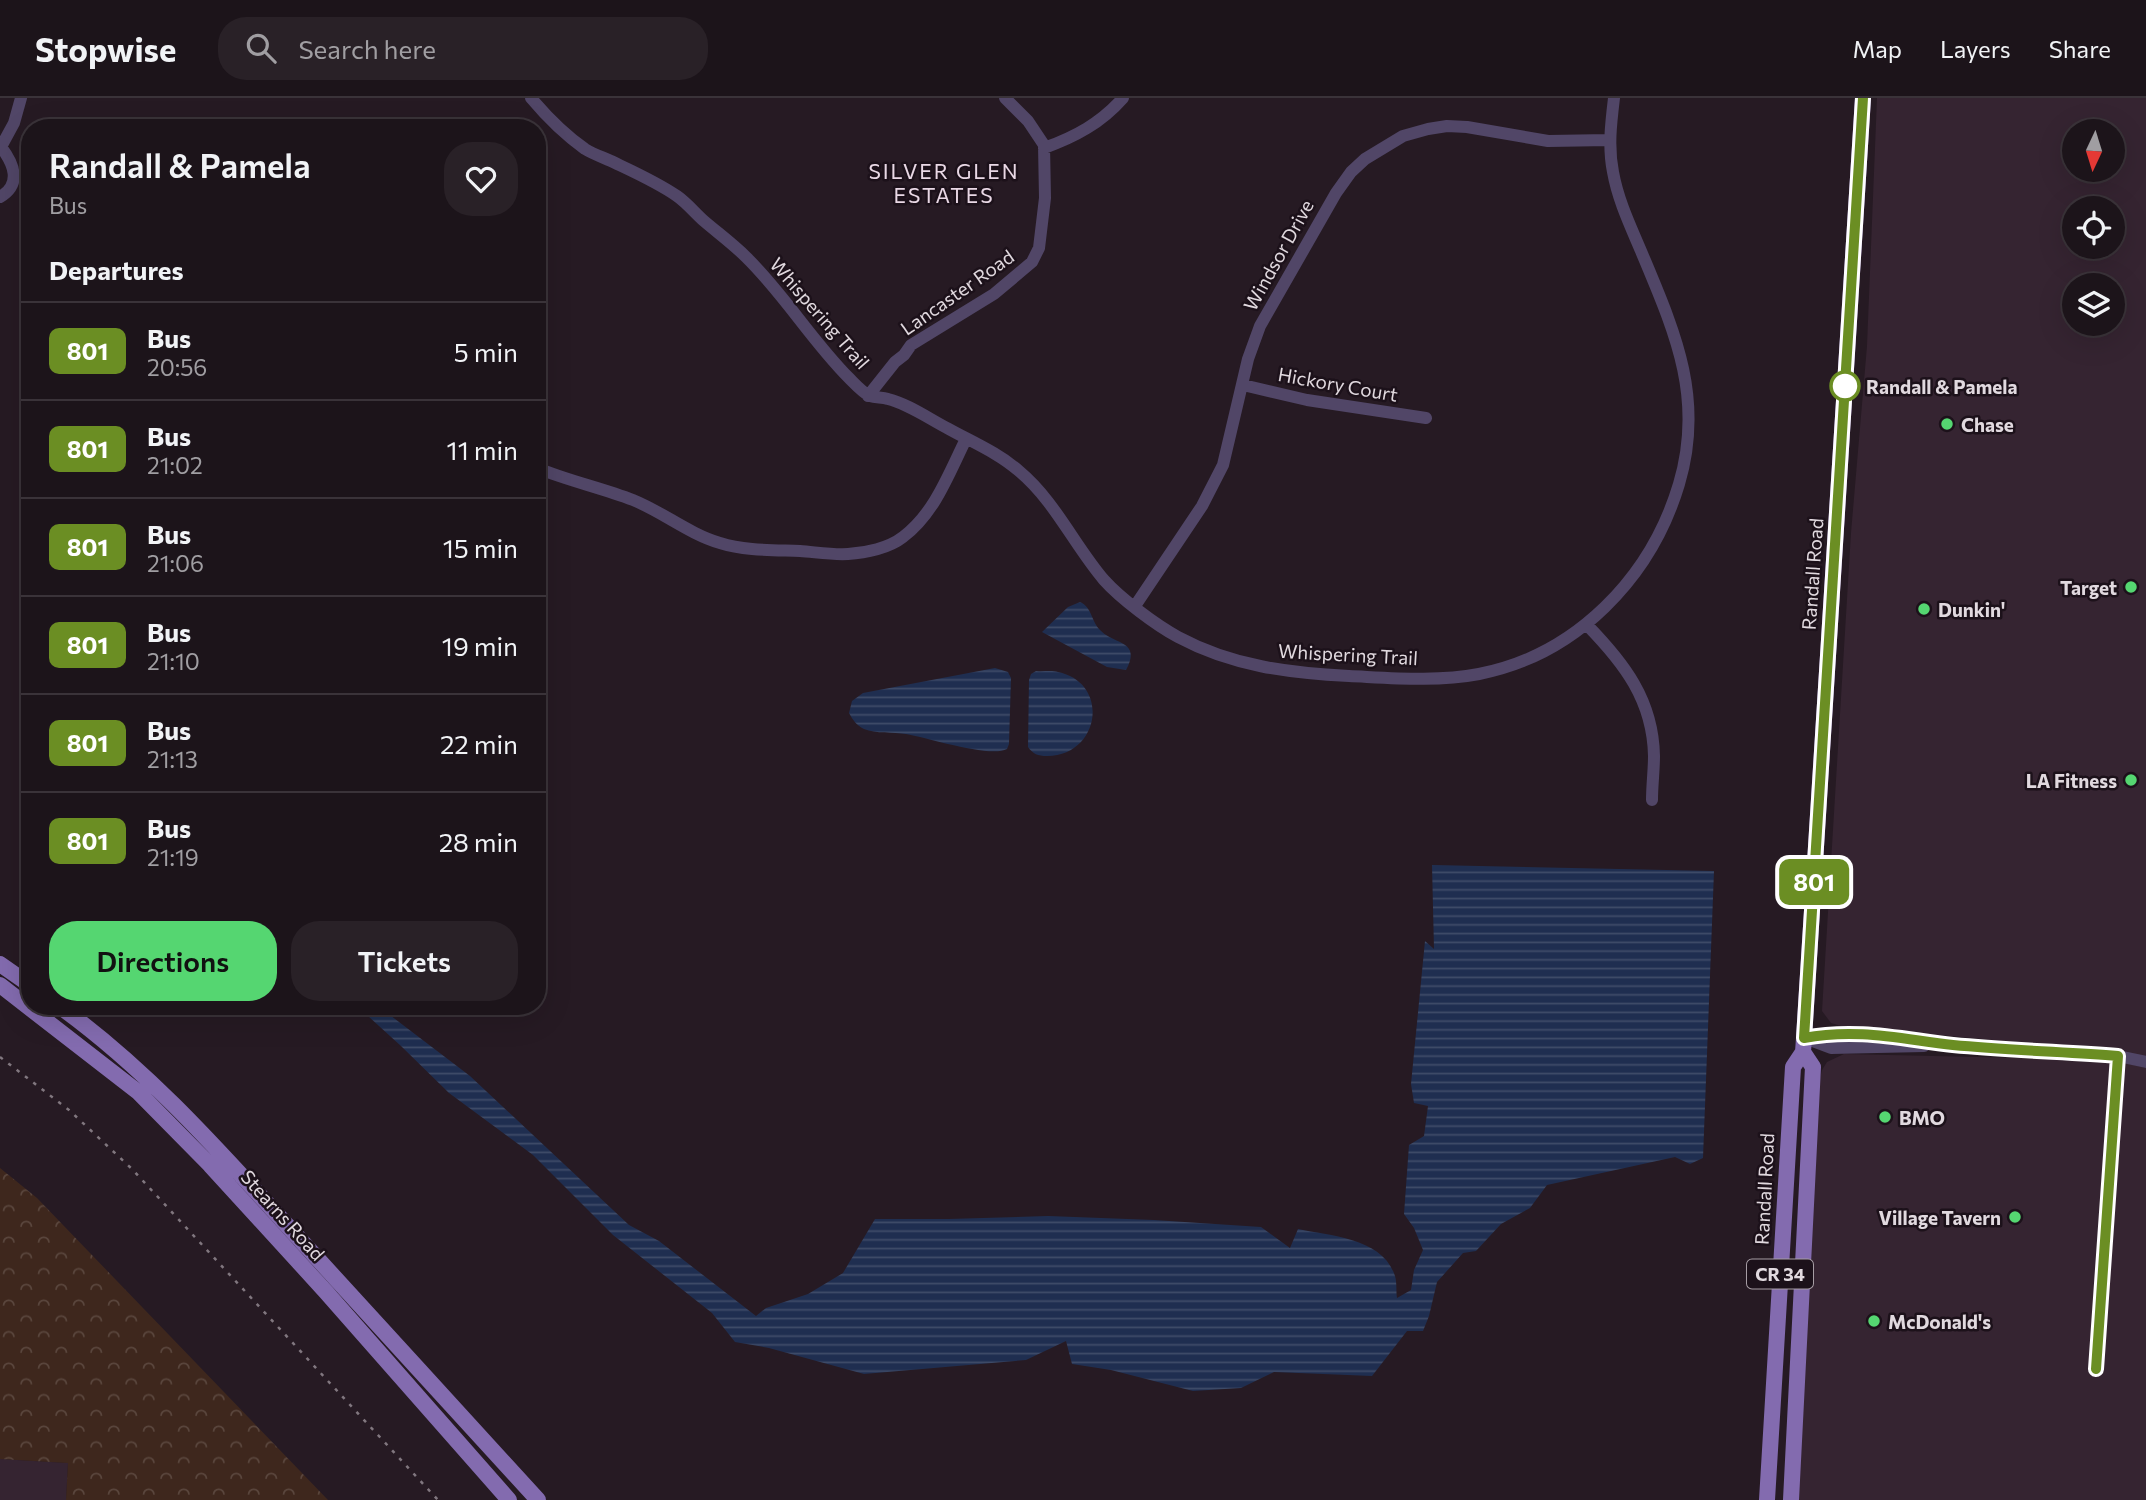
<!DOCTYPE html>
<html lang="en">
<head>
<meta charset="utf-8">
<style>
  body { margin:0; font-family:Commissioner,sans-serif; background:#292127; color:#f1f3f6; height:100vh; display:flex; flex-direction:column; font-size:26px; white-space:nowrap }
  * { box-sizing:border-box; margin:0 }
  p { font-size:23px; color:#a09ea2 }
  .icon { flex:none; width:38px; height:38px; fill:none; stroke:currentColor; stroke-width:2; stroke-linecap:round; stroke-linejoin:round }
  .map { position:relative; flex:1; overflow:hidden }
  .side { position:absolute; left:21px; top:21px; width:525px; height:896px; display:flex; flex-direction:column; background:#1c141a; border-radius:28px; box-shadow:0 7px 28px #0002,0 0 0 2px #3a3339 }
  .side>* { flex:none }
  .badge { padding:0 14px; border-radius:10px; font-size:24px; line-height:46px }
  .needle { width:46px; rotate:184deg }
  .tools { position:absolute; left:2062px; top:21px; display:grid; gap:14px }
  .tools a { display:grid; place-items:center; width:63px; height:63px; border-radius:50%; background:#1c141a; box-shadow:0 7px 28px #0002,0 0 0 2px #3a3339; font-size:35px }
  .map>.badge { position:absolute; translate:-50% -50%; box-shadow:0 0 0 4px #fff }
  h2 { padding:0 28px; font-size:26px; line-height:63px }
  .round { display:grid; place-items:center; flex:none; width:74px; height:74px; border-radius:28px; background:#292127 }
  .summary { display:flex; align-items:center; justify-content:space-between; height:119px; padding:0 28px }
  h1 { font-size:33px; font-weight:600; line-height:52px }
  .button { display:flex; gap:14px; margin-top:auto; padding:14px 28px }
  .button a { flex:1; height:80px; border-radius:28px; background:#55d671; color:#111; font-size:28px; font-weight:600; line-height:80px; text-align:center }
  .button a+a { background:#292127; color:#f1f3f6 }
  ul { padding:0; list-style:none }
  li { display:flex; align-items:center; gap:21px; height:98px; padding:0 28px; border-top:2px solid #3a3339 }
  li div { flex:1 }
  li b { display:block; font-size:26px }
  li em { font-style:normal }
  li .badge { min-width:77px; font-weight:700; text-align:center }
  header { display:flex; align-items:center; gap:42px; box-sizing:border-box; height:98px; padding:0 35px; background:#1c141a; border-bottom:2px solid #3a3339 }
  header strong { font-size:33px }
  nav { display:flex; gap:38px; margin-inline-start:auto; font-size:24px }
  .search { width:490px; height:63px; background:#292127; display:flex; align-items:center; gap:18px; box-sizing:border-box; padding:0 24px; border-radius:28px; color:#a09ea2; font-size:26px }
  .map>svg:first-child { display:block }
</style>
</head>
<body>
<header>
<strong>Stopwise</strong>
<div class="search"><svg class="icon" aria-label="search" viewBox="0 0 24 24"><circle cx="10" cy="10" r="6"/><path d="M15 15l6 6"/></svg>Search here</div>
<nav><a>Map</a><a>Layers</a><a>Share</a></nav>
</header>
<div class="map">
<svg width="2146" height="1402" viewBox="0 0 2146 1402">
  <defs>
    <pattern id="park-crowns" width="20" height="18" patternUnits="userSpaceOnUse" patternTransform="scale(1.75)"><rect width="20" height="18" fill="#3e271d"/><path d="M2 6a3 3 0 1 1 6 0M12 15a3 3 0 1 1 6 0" fill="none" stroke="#5a463d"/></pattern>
    <pattern id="water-rules" width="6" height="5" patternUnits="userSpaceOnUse" patternTransform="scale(1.75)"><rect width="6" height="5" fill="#1f2e50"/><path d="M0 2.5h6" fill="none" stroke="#3f4c69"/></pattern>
  </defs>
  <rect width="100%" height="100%" fill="#261a23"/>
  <path fill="#352431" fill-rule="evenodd" d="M1877,0H2146V960L2114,953L1841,928L1831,925L1822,913L1851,435L1867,248ZM2074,33H2112V72H2074ZM2074,110H2112V149H2074ZM2074,187H2112V226H2074Z
    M1844,956L2113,962L2146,970V1402H1795L1819,984L1822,972L1827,964Z
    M0,1361L68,1365L66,1402H0Z"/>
  <path fill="url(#park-crowns)" d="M0,1070L37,1100L328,1402H66L68,1365L0,1361Z"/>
  <path fill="url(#water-rules)" d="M1080,504C1092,509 1091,523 1100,532C1114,547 1142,542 1126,572L1107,569L1042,534L1068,509Z
    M995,570L1008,574L1011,580L1009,646L1007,651C990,660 929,640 906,636C893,634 876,636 864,631C856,627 853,622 849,615L852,603L863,595Z
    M1036,573C1043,574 1051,572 1058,574C1111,585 1100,658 1047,658C1038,658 1033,656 1028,649L1029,582L1031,576Z
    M1432,767L1714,773L1703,1060L1690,1066L1675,1059L1547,1087L1530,1110L1501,1126L1476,1153L1463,1155L1437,1184L1429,1218L1423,1233H1407L1372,1278L1274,1274L1241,1290L1193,1293L1111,1272L1072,1266L1066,1243L1026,1262L864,1276L769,1250L735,1244L712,1215L613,1137L533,1057L449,995L401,948L357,908H378L470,978L629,1127L659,1143L756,1218L766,1210L808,1196L843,1175L875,1121H949L1048,1118L1154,1122L1261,1129L1290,1150L1298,1131C1331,1138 1383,1140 1395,1178C1397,1184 1396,1194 1397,1200L1411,1192L1414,1172L1423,1152L1414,1130L1404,1116L1409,1047L1424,1038L1428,1008L1414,1005L1411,986L1425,843L1434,851Z"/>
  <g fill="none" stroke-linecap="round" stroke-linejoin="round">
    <path stroke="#514667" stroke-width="12" d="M531,0C547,19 565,37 585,51C593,56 602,59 611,63C632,73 657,84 677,98C687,105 695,115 704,123C718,135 733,146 746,159C784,196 812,243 849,280C855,286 863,295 870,298C876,300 882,299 888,301C908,306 928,320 947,330C972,344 997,354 1019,373C1055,403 1074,447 1104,482C1121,501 1156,527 1178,539C1232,568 1289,575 1349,578C1392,580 1437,584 1479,576C1576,557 1651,480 1679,386C1705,299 1674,232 1641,153C1630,127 1618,102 1613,74C1608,49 1611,25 1614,0
      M1,49L14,25L21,0
      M1044,50C1075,39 1101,25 1123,0
      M0,99C22,86 14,66 1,49
      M1243,287L1307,302L1426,320
      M868,298L895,264L904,257L911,247L994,196L1032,164L1039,150L1045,100L1044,47L1028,23L1005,0
      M537,370C569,383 602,390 633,402C663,414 689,436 720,445C745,453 774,452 800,453C815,454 832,457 848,456C866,455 889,450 903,439C935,415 949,375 966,341
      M1135,508L1202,408L1223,367L1248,261L1260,228L1336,95L1351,74L1365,61L1403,38L1428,31L1447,28L1467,29L1548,43L1609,42
      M1587,527C1624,565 1653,602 1654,658C1654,673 1652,687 1652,702
      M1804,940L1833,935L1894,938L1952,947L2118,958L2146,964
      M1807,941L1831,950L1924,948"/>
    <path stroke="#836baf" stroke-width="16" d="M0,866L30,887
      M0,887L138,994L210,1067L326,1194L509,1402
      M59,908C148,972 221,1055 295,1136C376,1225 457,1313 538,1402
      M1767,1402L1793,969L1803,954
      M1791,1402L1813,969L1803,954L1804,940L1863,0"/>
    <path stroke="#81777f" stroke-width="2.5" stroke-dasharray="3.5 7" stroke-linecap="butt" d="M0,959L69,1012L132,1071L438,1402"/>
  </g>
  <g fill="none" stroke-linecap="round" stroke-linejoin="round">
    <defs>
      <path id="line" d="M1863,0L1804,940C1858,930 1900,941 1953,947C2008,952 2063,954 2118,958L2096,1271"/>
    </defs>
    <use href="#line" stroke="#fff" stroke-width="16"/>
    <use href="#line" stroke="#6b8e23" stroke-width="10"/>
  </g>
  <circle fill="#fff" stroke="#6b8e23" stroke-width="3.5" cx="1845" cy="288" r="14"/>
  <g fill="#55d671" stroke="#1c111a" stroke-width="2.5">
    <circle cx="1947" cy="326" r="7"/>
    <circle cx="2131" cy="489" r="7"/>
    <circle cx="1924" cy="511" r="7"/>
    <circle cx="2131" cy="682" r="7"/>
    <circle cx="1885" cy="1019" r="7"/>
    <circle cx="2015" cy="1119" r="7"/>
    <circle cx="1874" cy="1223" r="7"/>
  </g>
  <g text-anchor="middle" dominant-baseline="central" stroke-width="5" stroke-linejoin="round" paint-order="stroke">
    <rect fill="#1c111a" stroke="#a69da4" stroke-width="2" x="1747" y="1161.5" width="66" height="29" rx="5"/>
    <g font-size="18" font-weight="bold" fill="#e1d9df">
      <text x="1780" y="1176">CR 34</text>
    </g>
    <g font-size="19" fill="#e1d9df" stroke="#1c111a">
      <text transform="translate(1278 157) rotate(-61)">Windsor Drive</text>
      <text transform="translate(957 194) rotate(-35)">Lancaster Road</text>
      <text transform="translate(820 215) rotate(49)">Whispering Trail</text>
      <text transform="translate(1338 286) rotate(10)">Hickory Court</text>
      <text transform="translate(1812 476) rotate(-86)">Randall Road</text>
      <text transform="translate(1348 556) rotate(3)">Whispering Trail</text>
      <text transform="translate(1764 1091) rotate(-87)">Randall Road</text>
      <text transform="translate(283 1117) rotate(48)">Stearns Road</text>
    </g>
    <g font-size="19" font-weight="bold" fill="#e1d9df" stroke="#1c111a" text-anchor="start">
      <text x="1866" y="288">Randall &amp; Pamela</text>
    </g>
    <g font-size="19" font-weight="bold" fill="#e1d9df" stroke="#1c111a" text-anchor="start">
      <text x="1961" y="326">Chase</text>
      <text x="2117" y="489" text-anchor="end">Target</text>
      <text x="1938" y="511">Dunkin'</text>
      <text x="2117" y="682" text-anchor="end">LA Fitness</text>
      <text x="1899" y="1019">BMO</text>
      <text x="2001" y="1119" text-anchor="end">Village Tavern</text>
      <text x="1888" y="1223">McDonald's</text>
    </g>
    <g font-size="21" letter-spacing="2" fill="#e9d8e5" stroke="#1c111a">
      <text x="944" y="72">SILVER GLEN<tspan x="944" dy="24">ESTATES</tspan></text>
    </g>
  </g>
</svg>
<div class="tools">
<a><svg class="needle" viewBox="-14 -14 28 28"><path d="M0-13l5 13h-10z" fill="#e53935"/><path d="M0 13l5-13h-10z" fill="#a09ea2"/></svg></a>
<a><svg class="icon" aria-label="locate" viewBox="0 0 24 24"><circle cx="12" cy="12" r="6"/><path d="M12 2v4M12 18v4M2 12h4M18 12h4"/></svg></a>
<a><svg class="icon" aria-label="layers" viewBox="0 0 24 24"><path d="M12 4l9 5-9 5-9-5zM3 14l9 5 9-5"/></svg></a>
</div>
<b class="badge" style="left:1814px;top:784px;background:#6b8e23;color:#fff">801</b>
<section class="side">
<div class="summary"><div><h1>Randall &amp; Pamela</h1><p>Bus</p></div><a class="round"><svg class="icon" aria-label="heart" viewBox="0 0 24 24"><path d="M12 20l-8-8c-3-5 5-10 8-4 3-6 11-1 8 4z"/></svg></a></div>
<h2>Departures</h2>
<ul>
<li><span class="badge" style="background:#6b8e23;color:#fff">801</span><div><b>Bus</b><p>20:56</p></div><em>5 min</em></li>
<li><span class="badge" style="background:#6b8e23;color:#fff">801</span><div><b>Bus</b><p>21:02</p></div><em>11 min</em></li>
<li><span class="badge" style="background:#6b8e23;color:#fff">801</span><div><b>Bus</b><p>21:06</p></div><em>15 min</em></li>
<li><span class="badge" style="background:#6b8e23;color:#fff">801</span><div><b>Bus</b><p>21:10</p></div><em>19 min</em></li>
<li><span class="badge" style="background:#6b8e23;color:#fff">801</span><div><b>Bus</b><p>21:13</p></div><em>22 min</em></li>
<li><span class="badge" style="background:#6b8e23;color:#fff">801</span><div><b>Bus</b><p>21:19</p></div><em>28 min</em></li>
</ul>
<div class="button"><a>Directions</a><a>Tickets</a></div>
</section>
</div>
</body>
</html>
